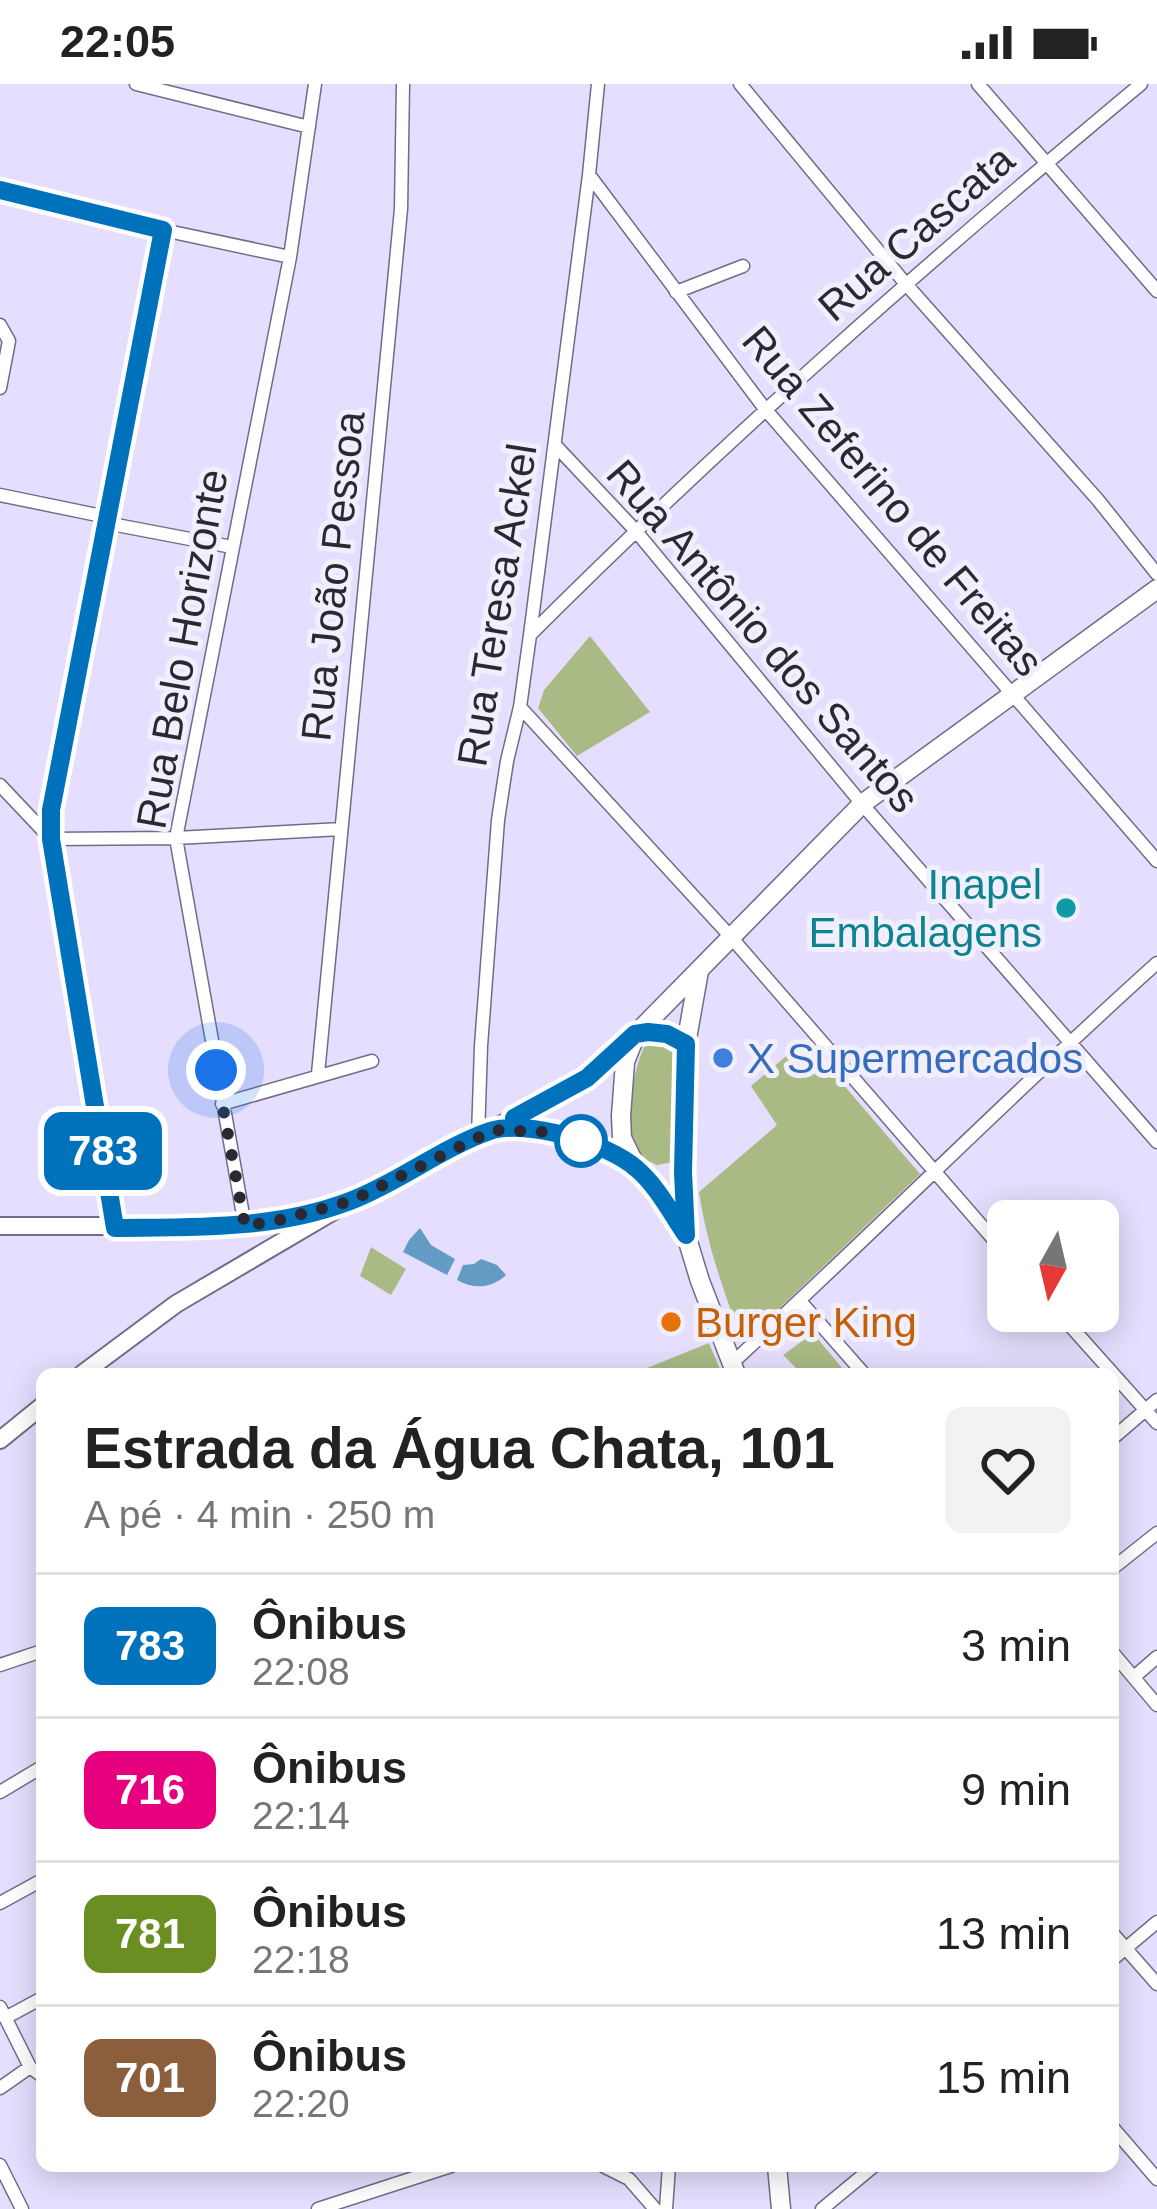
<!DOCTYPE html>
<html lang="pt">
<head>
<meta charset="utf-8">
<style>
  body { margin:0; font-family:Helvetica,sans-serif; background:#f2f2f2; color:#222; height:100vh; display:flex; flex-direction:column; font-size:45px; white-space:nowrap }
  * { box-sizing:border-box; margin:0 }
  p { font-size:39px; color:#767676 }
  .icon { flex:none; width:66px; height:66px; fill:none; stroke:currentColor; stroke-width:2; stroke-linecap:round; stroke-linejoin:round }
  .map { position:relative; flex:1; overflow:hidden }
  .drawer { position:absolute; left:36px; top:1284px; width:1083px; height:804px; display:flex; flex-direction:column; background:#fff; border-radius:18px; box-shadow:0 6px 30px #0003 }
  .drawer>* { flex:none }
  .badge { padding:0 24px; border-radius:18px; font-size:42px; line-height:78px }
  .needle { width:78px; rotate:188deg }
  .buttons { position:absolute; left:987px; top:1116px; display:grid; gap:24px }
  .buttons a { display:grid; place-items:center; width:132px; height:132px; border-radius:18px; background:#fff; box-shadow:0 6px 30px #0003; font-size:60px }
  .you { position:absolute; width:60px; height:60px; margin:-30px; border:9px solid #fff; border-radius:50%; background:#1a73e8; box-shadow:0 0 0 18px #1a73e833 }
  .map>.badge { position:absolute; translate:-50% -50%; box-shadow:0 0 0 6px #fff }
  .round { display:grid; place-items:center; flex:none; width:126px; height:126px; border-radius:18px; background:#f2f2f2 }
  .head { display:flex; align-items:center; justify-content:space-between; height:204px; padding:0 48px }
  h1 { font-size:57px; font-weight:800; line-height:90px }
  ul { padding:0; list-style:none }
  li { display:flex; align-items:center; gap:36px; height:144px; padding:0 48px; border-top:3px solid #e0e0e0 }
  li div { flex:1 }
  li b { display:block; font-size:45px }
  li em { font-style:normal }
  li .badge { min-width:132px; font-weight:700; text-align:center }
  .status { display:flex; justify-content:space-between; align-items:center; height:84px; padding:0 60px; background:#fff; direction:ltr }
  .status svg { height:33px; fill:currentColor }
  .map>svg:first-child { display:block }
</style>
</head>
<body>
<div class="status"><b>22:05</b><svg viewBox="0 0 49 12"><path d="M0 12V9h3v3zM5 12V6h3v6zM10 12V3h3v9zM15 12V0h3v12zM26 1h20v11H26zM47 4h2v5h-2z"/></svg></div>
<div class="map">
<svg width="1157" height="2125" viewBox="0 0 1157 2125">
  <rect width="100%" height="100%" fill="#e6defe"/>
  <path fill="#a9ba84" d="M590,552L650,628L577,672L538,624L544,606Z
    M805,956L920,1090L743,1259C724,1209 707,1161 699,1108L777,1041L751,1002Z
    M661,959L676,965L673,1078L657,1081C651,1078 644,1076 640,1070C619,1045 633,989 644,963Z
    M371,1163L406,1185L391,1211L360,1192Z
    M813,1249L847,1290H802L783,1271Z
    M709,1259L722,1290H634L642,1286Z"/>
  <path fill="#649bc5" d="M420,1144L431,1161L455,1175L447,1191L403,1168L409,1156Z
    M481,1175L497,1181L506,1191C492,1204 475,1206 457,1196L463,1181L474,1180Z"/>
  <g fill="none" stroke-linecap="round" stroke-linejoin="round">
    <defs>
      <path id="minor" d="M136,0L309,43
        M740,0L905,199L1098,416L1157,490
        M978,0L1157,207
        M590,92L765,325L1157,777
        M0,106L163,146L290,173
        M676,208L743,182
        M0,241L9,257L0,304
        M555,361L635,446L862,720L1157,1058
        M0,411L107,433
        M106,439L232,463
        M531,550C725,356 930,176 1141,0
        M520,623L730,852L1008,1172
        M0,701L50,754
        M51,755L176,754L341,745
        M318,990L401,125L403,0
        M222,1020L372,977
        M478,1053L481,962L498,736L507,677L520,623L530,551L589,91L598,0
        M245,1142L176,754L290,173L315,0
        M115,1144L51,755V726L163,146
        M800,1217L864,1290
        M1057,1227L1157,1339
        M731,1280C875,1148 1012,1009 1157,879
        M1113,1354L1157,1316
        M1113,1484L1157,1449
        M1113,1569L1157,1621
        M0,1581L42,1567
        M1134,1593L1157,1573
        M0,1708L42,1683
        M0,1819L42,1796
        M1113,1850L1157,1900
        M1113,1875L1157,1838
        M0,1923L30,1983L42,1992
        M5,1934L42,1914
        M0,2004L30,1983
        M1113,2044L1157,2095
        M0,2081L22,2125
        M603,2082L629,2095L655,2125
        M318,2125L451,2082
        M666,2125L669,2082
        M822,2125L874,2082"/>
      <path id="tertiary" d="M500,1046C551,1045 594,1058 637,1085
        M0,1142H245L327,1123
        M82,1290L176,1220L351,1117L563,1009L608,978L635,951
        M0,1356L42,1322"/>
      <path id="secondary" d="M699,887L686,960L683,1088L686,1151L700,1197L736,1290
        M636,950C655,946 671,948 686,960
        M686,1151L637,1085L622,1054L621,1032L625,978L636,950L862,720L1157,505
        M777,2082L781,2125"/>
    </defs>
    <use href="#minor" stroke="#726b86" stroke-width="15"/>
    <use href="#tertiary" stroke="#726b86" stroke-width="20"/>
    <use href="#secondary" stroke="#726b86" stroke-width="21"/>
    <use href="#minor" stroke="#fff" stroke-width="12"/>
    <use href="#tertiary" stroke="#fff" stroke-width="16"/>
    <use href="#secondary" stroke="#fff" stroke-width="18"/>
  </g>
  <g fill="none" stroke-linecap="round" stroke-linejoin="round">
    <defs>
      <path id="line" d="M0,106L163,146L51,726V755L115,1144C195,1143 274,1146 350,1117C398,1099 441,1064 490,1047C527,1035 608,1059 637,1085C657,1102 671,1129 686,1151L683,1088L686,960L667,950L648,948L635,950L587,994L514,1034"/>
    </defs>
    <use href="#line" stroke="#fff" stroke-width="27"/>
    <use href="#line" stroke="#0072bc" stroke-width="18"/>
    <path stroke="#2b2834" stroke-width="12" stroke-dasharray="0 21.6" d="M216,986L245,1142L275,1137L351,1117L493,1046L548,1048L581,1057"/>
  </g>
  <circle fill="#0f9aa8" stroke="#f1effb" stroke-width="4.5" cx="1066" cy="824" r="12"/>
  <circle fill="#3f7fe0" stroke="#f1effb" stroke-width="4.5" cx="723" cy="974" r="12"/>
  <circle fill="#fff" stroke="#0072bc" stroke-width="6" cx="581" cy="1057" r="24"/>
  <circle fill="#e8710a" stroke="#f1effb" stroke-width="4.5" cx="671" cy="1238" r="12"/>
  <g text-anchor="middle" dominant-baseline="central" stroke-width="10" stroke-linejoin="round" paint-order="stroke">
    <g font-size="42" fill="#2b2834" stroke="#f1effb">
      <text transform="translate(916 149) rotate(-41)">Rua Cascata</text>
      <text transform="translate(893 417) rotate(50)">Rua Zeferino de Freitas</text>
      <text transform="translate(333 492) rotate(-84)">Rua João Pessoa</text>
      <text transform="translate(497 521) rotate(-81)">Rua Teresa Ackel</text>
      <text transform="translate(763 552) rotate(49)">Rua Antônio dos Santos</text>
      <text transform="translate(182 565) rotate(-80)">Rua Belo Horizonte</text>
    </g>
    <g font-size="42" fill="#0d838f" stroke="#f1effb" text-anchor="end">
      <text x="1042" y="800">Inapel<tspan x="1042" dy="48">Embalagens</tspan></text>
    </g>
    <g font-size="42" fill="#366cbe" stroke="#f1effb" text-anchor="start">
      <text x="747" y="974">X Supermercados</text>
    </g>
    <g font-size="42" fill="#c56008" stroke="#f1effb" text-anchor="start">
      <text x="695" y="1238">Burger King</text>
    </g>
  </g>
</svg>
<div class="buttons">
<a><svg class="needle" viewBox="-14 -14 28 28"><path d="M0-13l5 13h-10z" fill="#e53935"/><path d="M0 13l5-13h-10z" fill="#767676"/></svg></a>
</div>
<div class="you" style="left:216px;top:986px"></div>
<b class="badge" style="left:103px;top:1067px;background:#0072bc;color:#fff">783</b>
<section class="drawer">
<div class="head"><div><h1>Estrada da Água Chata, 101</h1><p>A pé · 4 min · 250 m</p></div><a class="round"><svg class="icon" aria-label="heart" viewBox="0 0 24 24"><path d="M12 20l-8-8c-3-5 5-10 8-4 3-6 11-1 8 4z"/></svg></a></div>
<ul>
<li><span class="badge" style="background:#0072bc;color:#fff">783</span><div><b>Ônibus</b><p>22:08</p></div><em>3 min</em></li>
<li><span class="badge" style="background:#e6007e;color:#fff">716</span><div><b>Ônibus</b><p>22:14</p></div><em>9 min</em></li>
<li><span class="badge" style="background:#6b8e23;color:#fff">781</span><div><b>Ônibus</b><p>22:18</p></div><em>13 min</em></li>
<li><span class="badge" style="background:#8b5e3c;color:#fff">701</span><div><b>Ônibus</b><p>22:20</p></div><em>15 min</em></li>
</ul>
</section>
</div>
</body>
</html>
